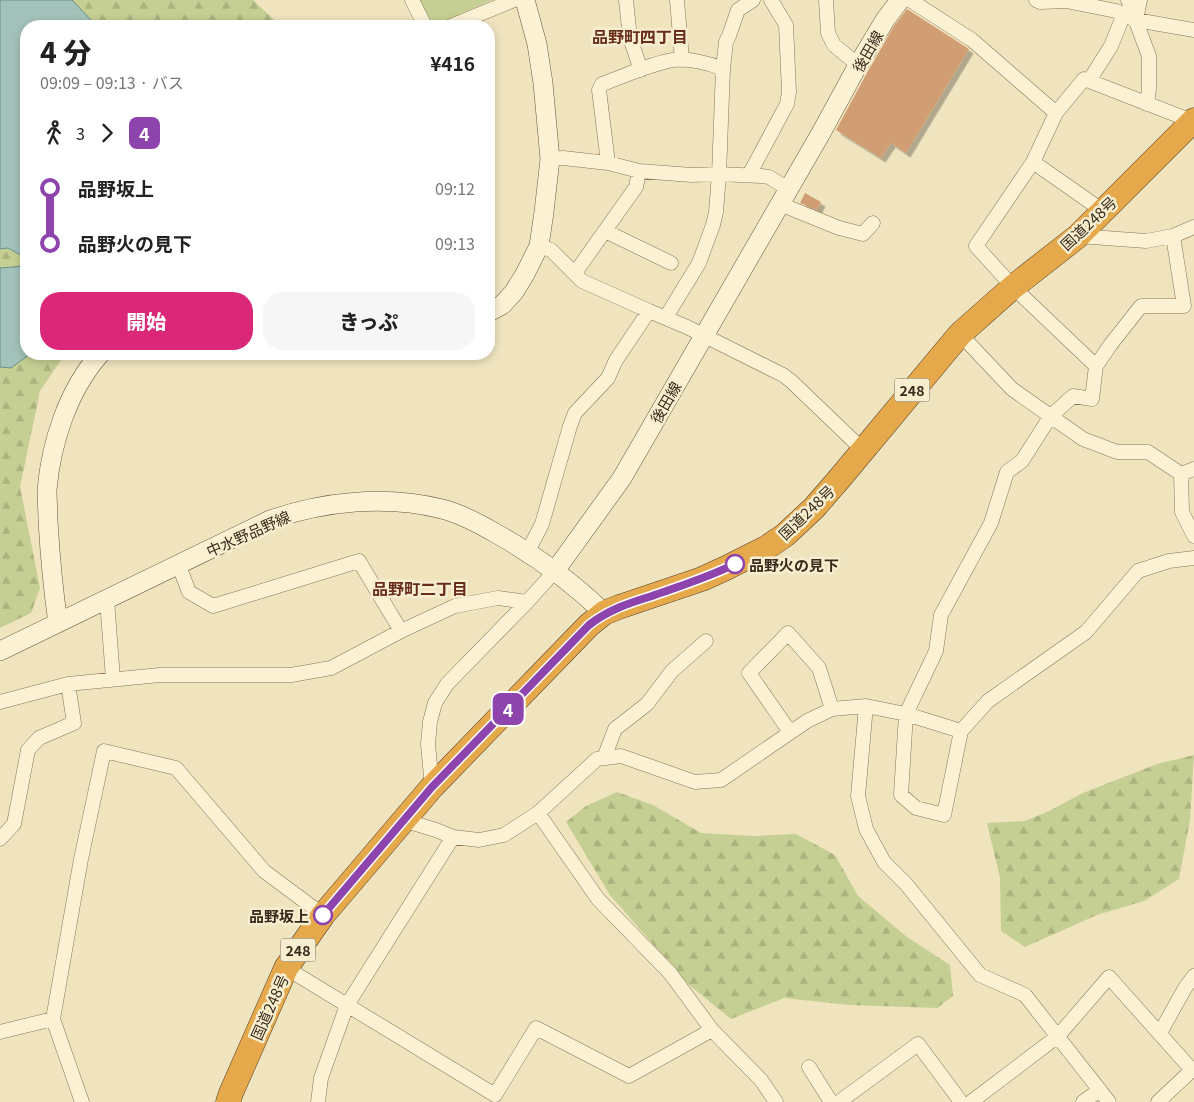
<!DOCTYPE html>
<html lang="ja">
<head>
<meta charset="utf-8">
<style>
  body { margin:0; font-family:Georgia,"Noto Sans JP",serif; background:#f6f6f6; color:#222; height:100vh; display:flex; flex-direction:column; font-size:19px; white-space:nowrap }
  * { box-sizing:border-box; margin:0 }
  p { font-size:16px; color:#767676 }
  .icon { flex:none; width:28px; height:28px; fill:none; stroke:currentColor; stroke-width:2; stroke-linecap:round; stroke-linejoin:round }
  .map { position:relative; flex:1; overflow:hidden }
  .drawer { position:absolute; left:20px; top:20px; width:475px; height:340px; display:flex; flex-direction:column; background:#fff; border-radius:20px; box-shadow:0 2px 8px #0003 }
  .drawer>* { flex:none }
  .badge { padding:0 10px; border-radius:8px; font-size:18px; line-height:32px }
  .map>.badge { position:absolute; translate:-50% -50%; box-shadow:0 0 0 2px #fff }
  .legs { display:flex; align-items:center; gap:8px; height:55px; padding:0 20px; font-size:16px }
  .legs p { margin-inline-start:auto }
  .overview { display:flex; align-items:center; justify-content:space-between; height:85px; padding:0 20px }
  h1 { font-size:28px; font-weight:800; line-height:38px }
  .primary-button { display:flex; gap:10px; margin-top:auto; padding:10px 20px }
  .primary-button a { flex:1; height:58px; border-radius:20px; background:#db2777; color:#fff; font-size:20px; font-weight:800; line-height:58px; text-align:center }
  .primary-button a+a { background:#f6f6f6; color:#222 }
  ul { padding:0 20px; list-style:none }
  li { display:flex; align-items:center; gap:18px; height:55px; font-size:19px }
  li i { display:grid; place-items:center; width:8px; height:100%; margin:0 6px; background:currentColor }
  li i::after { content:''; width:12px; height:12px; margin:-6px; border:4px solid; border-radius:50%; background:#fff }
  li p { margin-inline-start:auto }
  li:first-child i { background:linear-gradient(#0000 50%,currentColor 0) }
  li:last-child i { background:linear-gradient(currentColor 50%,#0000 0) }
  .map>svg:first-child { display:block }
</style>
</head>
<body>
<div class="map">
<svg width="1194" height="1102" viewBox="0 0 1194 1102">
  <defs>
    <pattern id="forest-firs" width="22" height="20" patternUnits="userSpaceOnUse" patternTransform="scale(1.25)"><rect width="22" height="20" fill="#c5cf93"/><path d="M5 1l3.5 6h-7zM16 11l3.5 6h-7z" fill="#aab27e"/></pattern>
    <filter id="shadow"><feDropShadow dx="4.5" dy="4.5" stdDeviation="0" flood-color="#0004"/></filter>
  </defs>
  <rect width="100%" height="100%" fill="#f0e4bf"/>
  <path fill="#c5cf93" d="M418,0H492L433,26H431Z"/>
  <path fill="url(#forest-firs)" d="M0,0H253L281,26H26V354H65L40,391L20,487L40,588L31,613L0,628Z
    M1194,755L1190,820L1179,879L1144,901L1097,915L1025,947L1001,931L1000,878L987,823L1025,821L1047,812L1083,793L1157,764Z
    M617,792L653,805L701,833L754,836L796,834L835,855L858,896L907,937L950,965L953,996L937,1008L849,1005L784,998L731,1019L688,984L610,895L566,822L586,806Z"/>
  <path fill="#a3c2ba" stroke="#699088" d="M0,0H72L91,20L90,26H26V258L8,248L0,249Z
    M26,266V354H30L11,368L0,367V268Z"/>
  <path fill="#d19e73" filter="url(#shadow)" d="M907,9L969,49L906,153L891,143L881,158L836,130L868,71L894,26Z
    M805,193L821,202L817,210L800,203Z"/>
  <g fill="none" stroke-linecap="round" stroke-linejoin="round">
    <defs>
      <path id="street" d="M412,0L425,26
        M626,0L630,38L641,70
        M677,0L682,60
        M826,0L828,33L834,45L858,65
        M910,0L972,40L1056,113
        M1036,0L1040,2L1066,1L1116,11L1136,20L1194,30
        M1128,0L1149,56V89L1147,104
        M1136,20L1140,0
        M451,26L514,0
        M1089,81L1111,46L1124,14
        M550,159L563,158L608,163L639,171L692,175L719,174L761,176L769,177L788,189
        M1033,162L1103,211
        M608,163L599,90L602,84C625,76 649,64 673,60C688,58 709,63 723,69
        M749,175L787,104L789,92L786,25L771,0
        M780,204L839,228L863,234L873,223
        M605,231L671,263
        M1078,236L1146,241L1173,236L1194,227
        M539,246L551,250L582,281L649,311L687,327L783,375L791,381L863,450
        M575,273L636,187L639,171
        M666,317L699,263L713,225L716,212L719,174L723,69L726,42L729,36L738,10L753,0
        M960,334L1012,389L1083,439L1117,452H1148L1181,474
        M1096,366L1013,287L976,246L1033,162L1056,113L1084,79L1192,121
        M1181,474L1182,512L1194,536
        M1181,474L1194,469
        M528,551L542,524L570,426L575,413L608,378L616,360L649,311
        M179,566L189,592L213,606L359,561L401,631
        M107,600L113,679
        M0,702L68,684L160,675H291L331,668L401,631L455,606L498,598L527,602
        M866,706L858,796L866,829L884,862L906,884L980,975L1025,995L1109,1102
        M961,731L944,815L916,808L901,795L906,714L936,651L941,615L991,523L1007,472L1022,461L1050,417L1073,396L1092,399L1096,366L1111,344L1141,306H1184L1173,236
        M790,732L749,673L788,633L819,668L832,709
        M604,758L615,729L647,704L672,671L706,641
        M432,787L428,744L430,722L435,703L447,684L527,602L555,571
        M538,813L598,899L670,973L712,1030L761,1080L776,1102
        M403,820L436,830L453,837L479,840L504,835L538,813L597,759L621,756L695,782L721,780L807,721L832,709L866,706L906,714L961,731L988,701L1086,632L1138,571L1169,561L1194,558
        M0,839L14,824L28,750L39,738L74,723L68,684
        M286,968L495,1095L536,1028L629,1076L712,1030
        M0,1032L53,1019
        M1160,1033L1185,988L1194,976
        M809,1067L831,1102
        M82,1102L53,1019L81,859L104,751L176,768L264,871L323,915
        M318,1102L321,1078L347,1005L453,837
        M839,1102L918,1044L961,1102
        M971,1102L1058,1036L1109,977L1192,1070L1158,1102
        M1083,1102L1100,1090"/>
      <path id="secondary" d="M489,312L502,305L514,292L525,274L539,246L544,212L550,159L543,83L537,44L525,0
        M555,571L622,478L821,133L858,65L885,20L900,0
        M58,623C53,589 50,555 48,521C48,511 47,500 47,490C51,443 68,390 100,354
        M0,651L270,520C324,501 386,495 442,509C462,514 480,524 497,534C536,556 572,582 604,613"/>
      <path id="highway" d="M228,1102L231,1093L286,968L323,915L432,787L589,625L604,613L619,607L702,579L724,569L766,548L785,535L814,508L840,478L960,334L1013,287L1078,236L1194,120"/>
    </defs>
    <use href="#street" stroke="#8a7457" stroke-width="15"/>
    <use href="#secondary" stroke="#6c553a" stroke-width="20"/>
    <use href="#highway" stroke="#57422b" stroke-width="25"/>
    <use href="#street" stroke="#fbf1d3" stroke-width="14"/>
    <use href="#secondary" stroke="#fbf1d3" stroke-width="19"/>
    <use href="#highway" stroke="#e5a84a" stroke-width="24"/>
  </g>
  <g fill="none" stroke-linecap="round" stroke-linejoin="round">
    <defs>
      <path id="line-1" d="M323,915L432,787L589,625C608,610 629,603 652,596C680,586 709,577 735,564"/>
    </defs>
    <use href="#line-1" stroke="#fff" stroke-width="11"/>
    <use href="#line-1" stroke="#8e44ad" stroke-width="8"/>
  </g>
  <g fill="#fff" stroke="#8e44ad" stroke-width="2.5">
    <circle cx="735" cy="564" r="9"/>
    <circle cx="323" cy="915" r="9"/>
  </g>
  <g text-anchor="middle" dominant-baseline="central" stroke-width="5" stroke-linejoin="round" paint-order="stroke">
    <g fill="#f7eecf" stroke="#726652" stroke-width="1">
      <rect x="894.5" y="378.5" width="35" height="23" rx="4"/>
      <rect x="280.5" y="938.5" width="35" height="23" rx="4"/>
    </g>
    <g font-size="14" font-weight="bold" fill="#392b1c">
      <text x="912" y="390">248</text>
      <text x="298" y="950">248</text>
    </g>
    <g font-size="15" fill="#392b1c" stroke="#f7eecf">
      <text transform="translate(867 51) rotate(-60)">後田線</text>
      <text transform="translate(1088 223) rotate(-43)">国道248号</text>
      <text transform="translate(665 402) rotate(-60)">後田線</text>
      <text transform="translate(806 512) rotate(-44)">国道248号</text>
      <text transform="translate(248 533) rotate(-24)">中水野品野線</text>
      <text transform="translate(269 1007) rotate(-66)">国道248号</text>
    </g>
    <g font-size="15" font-weight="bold" fill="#392b1c" stroke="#f7eecf" text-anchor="start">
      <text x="749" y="564">品野火の見下</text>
      <text x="309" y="915" text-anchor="end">品野坂上</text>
    </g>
    <g font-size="16" font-weight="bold" fill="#682d19" stroke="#f7eecf">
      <text x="640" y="36">品野町四丁目</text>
      <text x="420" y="588">品野町二丁目</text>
    </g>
  </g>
</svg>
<b class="badge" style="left:508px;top:709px;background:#8e44ad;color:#fff">4</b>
<section class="drawer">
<div class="overview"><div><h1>4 分</h1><p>09:09 – 09:13 · バス</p></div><b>¥416</b></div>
<div class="legs"><svg class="icon" aria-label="walk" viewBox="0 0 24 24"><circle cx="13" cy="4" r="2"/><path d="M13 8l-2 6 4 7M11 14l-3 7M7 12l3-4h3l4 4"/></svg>3<svg class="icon" aria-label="forward" viewBox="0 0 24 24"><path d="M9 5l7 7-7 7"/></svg><b class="badge" style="background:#8e44ad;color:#fff">4</b></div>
<ul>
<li><i style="color:#8e44ad"></i><b>品野坂上</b><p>09:12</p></li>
<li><i style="color:#8e44ad"></i><b>品野火の見下</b><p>09:13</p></li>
</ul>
<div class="primary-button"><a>開始</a><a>きっぷ</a></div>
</section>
</div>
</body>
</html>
